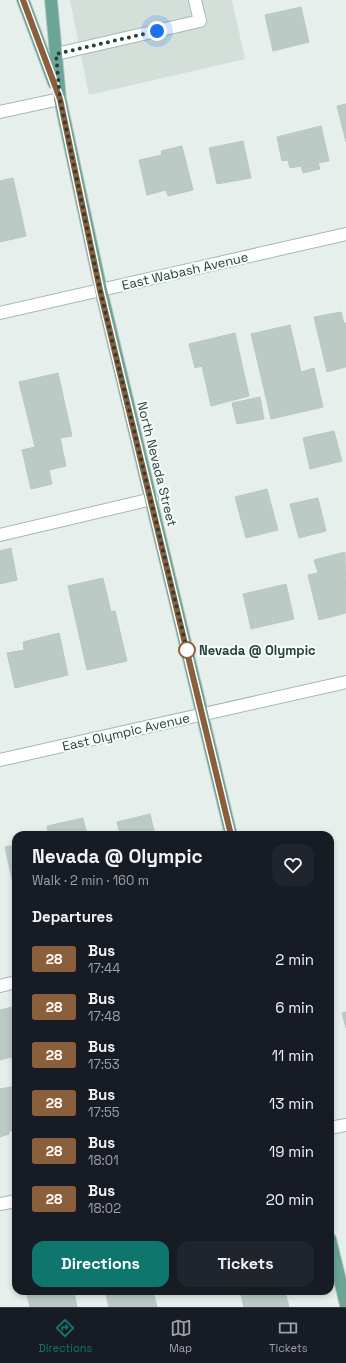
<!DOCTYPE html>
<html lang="en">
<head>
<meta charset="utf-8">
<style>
  body { margin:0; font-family:"Space Grotesk",sans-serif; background:#20242c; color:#f1f3f6; height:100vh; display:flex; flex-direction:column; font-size:15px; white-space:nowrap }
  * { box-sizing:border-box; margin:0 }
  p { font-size:13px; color:#9ea1a6 }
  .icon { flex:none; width:22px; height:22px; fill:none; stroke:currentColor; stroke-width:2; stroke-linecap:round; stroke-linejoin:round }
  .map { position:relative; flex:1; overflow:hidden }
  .panel { position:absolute; left:12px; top:831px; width:322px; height:464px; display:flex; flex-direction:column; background:#171b24; border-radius:12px; box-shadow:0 2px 6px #0003 }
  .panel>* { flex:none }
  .badge { padding:0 8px; border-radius:3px; font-size:14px; line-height:26px }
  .you { position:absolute; width:20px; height:20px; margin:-10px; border:3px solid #fff; border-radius:50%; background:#1a73e8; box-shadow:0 0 0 6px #1a73e833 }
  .map>.badge { position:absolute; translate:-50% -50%; box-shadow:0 0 0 2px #fff }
  h2 { padding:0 20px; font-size:15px; line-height:36px }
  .round { display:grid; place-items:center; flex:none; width:42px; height:42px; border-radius:12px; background:#20242c }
  .summary { display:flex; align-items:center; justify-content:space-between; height:68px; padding:0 20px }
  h1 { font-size:19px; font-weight:700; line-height:30px }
  .action { display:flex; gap:8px; margin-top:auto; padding:8px 20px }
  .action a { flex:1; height:46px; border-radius:12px; background:#0f766e; color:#fff; font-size:16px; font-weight:700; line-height:46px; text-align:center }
  .action a+a { background:#20242c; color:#f1f3f6 }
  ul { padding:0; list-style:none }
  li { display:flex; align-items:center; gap:12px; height:48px; padding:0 20px }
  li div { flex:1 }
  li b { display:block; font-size:15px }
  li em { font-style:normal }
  li .badge { min-width:44px; font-weight:700; text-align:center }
  .tab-bar { display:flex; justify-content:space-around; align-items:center; height:56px; border-top:1px solid #363941; background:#171b24; font-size:11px; color:#9ea1a6 }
  .tab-bar a { display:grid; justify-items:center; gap:2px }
  .tab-bar .selected { color:#0f766e }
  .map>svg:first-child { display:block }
</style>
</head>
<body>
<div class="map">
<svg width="346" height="1307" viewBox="0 0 346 1307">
  <rect width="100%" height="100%" fill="#e6efeb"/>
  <path fill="#d4dfda" d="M70,0H232L245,59L89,95Z"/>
  <path fill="#bbcac4" stroke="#b8c9c2" d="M301,7L309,42L273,51L265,15Z
    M346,104V142L337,106Z
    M321,126L329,161L318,163L320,169L303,173L301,166L290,168L288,160L282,161L277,137Z
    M243,141L251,178L217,184L209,148Z
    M182,146L193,190L168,196L166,190L147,195L139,160L162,155L161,151Z
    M13,178L26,236L0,242V181Z
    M341,312L344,323H346V367L327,372L314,317Z
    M290,325L301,372L314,368L323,407L271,419L251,334Z
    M235,333L249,396L211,406L202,366L195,368L189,344Z
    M58,373L72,436L60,438L66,466L49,470L52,484L31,489L22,450L35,447L19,382Z
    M260,397L264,419L237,424L232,403Z
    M334,431L342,461L310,469L303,438Z
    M267,489L278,530L246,538L235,497Z
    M318,498L326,531L299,538L290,504Z
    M11,548L17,580L0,584V551Z
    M345,552L346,613L319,620L308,575L318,573L314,560Z
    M103,578L111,612L115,611L127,661L87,670L68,586Z
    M286,584L294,619L251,629L243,594Z
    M59,633L68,675L15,688L7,653L24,650L23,642Z
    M150,814L155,835H120L117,822Z
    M83,818L87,835H49L47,826Z
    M16,845V893H15L5,847Z
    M12,1007L16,1022V1056L0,1060V1010Z
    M346,1012V1028L342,1013Z
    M16,1086V1130L9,1131V1134L0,1137V1089Z
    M26,1291H74L77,1307H30Z
    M105,1291H153L157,1307H109Z
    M240,1291H285L289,1307H244Z"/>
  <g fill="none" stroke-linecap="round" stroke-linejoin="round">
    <defs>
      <path id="minor" d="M56,54L200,21L195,0
        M0,112L60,99
        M0,313L346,234
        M0,535L152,499
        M0,760L346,682
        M0,986L16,982
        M330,1128L346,1125
        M0,1204L16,1201"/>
      <path id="major" d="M23,0L54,83
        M51,0L60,99L101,290L231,835
        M330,1239L346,1305"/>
    </defs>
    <use href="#minor" stroke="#a8b8b2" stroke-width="14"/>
    <use href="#major" stroke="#c2cac8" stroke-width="14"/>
    <use href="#minor" stroke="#fff" stroke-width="12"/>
    <use href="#major" stroke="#6aa596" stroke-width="12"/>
  </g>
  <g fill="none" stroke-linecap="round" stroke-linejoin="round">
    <defs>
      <path id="line" d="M23,0L60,99L100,290L231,835"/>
    </defs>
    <use href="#line" stroke="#fff" stroke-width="9"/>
    <use href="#line" stroke="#8b5e3c" stroke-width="6"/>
    <path stroke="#24423a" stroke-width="4" stroke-dasharray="0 7.2" d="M157,31L56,54L60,99L100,290L188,654L187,650"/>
  </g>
  <circle fill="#fff" stroke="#8b5e3c" stroke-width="2" cx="187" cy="650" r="8"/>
  <g text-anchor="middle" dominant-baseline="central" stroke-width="4" stroke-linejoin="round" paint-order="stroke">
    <g font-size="13" fill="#24423a" stroke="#f7fbf9">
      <text transform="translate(185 271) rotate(-13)">East Wabash Avenue</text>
      <text transform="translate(157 464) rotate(76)">North Nevada Street</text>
      <text transform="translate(126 732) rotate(-13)">East Olympic Avenue</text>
    </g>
    <g font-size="13" font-weight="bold" fill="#24423a" stroke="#f7fbf9" text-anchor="start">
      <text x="199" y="650">Nevada @ Olympic</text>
    </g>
  </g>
</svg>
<div class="you" style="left:157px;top:31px"></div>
<section class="panel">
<div class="summary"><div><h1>Nevada @ Olympic</h1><p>Walk · 2 min · 160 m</p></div><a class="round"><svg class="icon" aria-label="heart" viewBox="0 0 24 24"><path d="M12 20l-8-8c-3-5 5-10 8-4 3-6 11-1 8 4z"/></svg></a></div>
<h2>Departures</h2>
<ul>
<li><span class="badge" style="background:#8b5e3c;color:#fff">28</span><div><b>Bus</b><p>17:44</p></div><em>2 min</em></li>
<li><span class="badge" style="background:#8b5e3c;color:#fff">28</span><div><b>Bus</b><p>17:48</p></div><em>6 min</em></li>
<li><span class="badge" style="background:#8b5e3c;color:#fff">28</span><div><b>Bus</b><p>17:53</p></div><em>11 min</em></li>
<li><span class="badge" style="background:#8b5e3c;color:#fff">28</span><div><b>Bus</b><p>17:55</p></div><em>13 min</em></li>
<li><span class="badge" style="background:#8b5e3c;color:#fff">28</span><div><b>Bus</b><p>18:01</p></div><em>19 min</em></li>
<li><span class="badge" style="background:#8b5e3c;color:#fff">28</span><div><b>Bus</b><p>18:02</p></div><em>20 min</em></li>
</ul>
<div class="action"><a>Directions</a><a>Tickets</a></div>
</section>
</div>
<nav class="tab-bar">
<a class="selected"><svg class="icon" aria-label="directions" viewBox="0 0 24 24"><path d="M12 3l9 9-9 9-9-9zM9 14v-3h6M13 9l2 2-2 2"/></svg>Directions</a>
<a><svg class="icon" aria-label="map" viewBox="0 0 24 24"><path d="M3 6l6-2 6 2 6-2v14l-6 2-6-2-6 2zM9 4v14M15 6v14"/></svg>Map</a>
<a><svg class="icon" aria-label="tickets" viewBox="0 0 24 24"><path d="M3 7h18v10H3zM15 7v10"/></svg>Tickets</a>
</nav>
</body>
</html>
